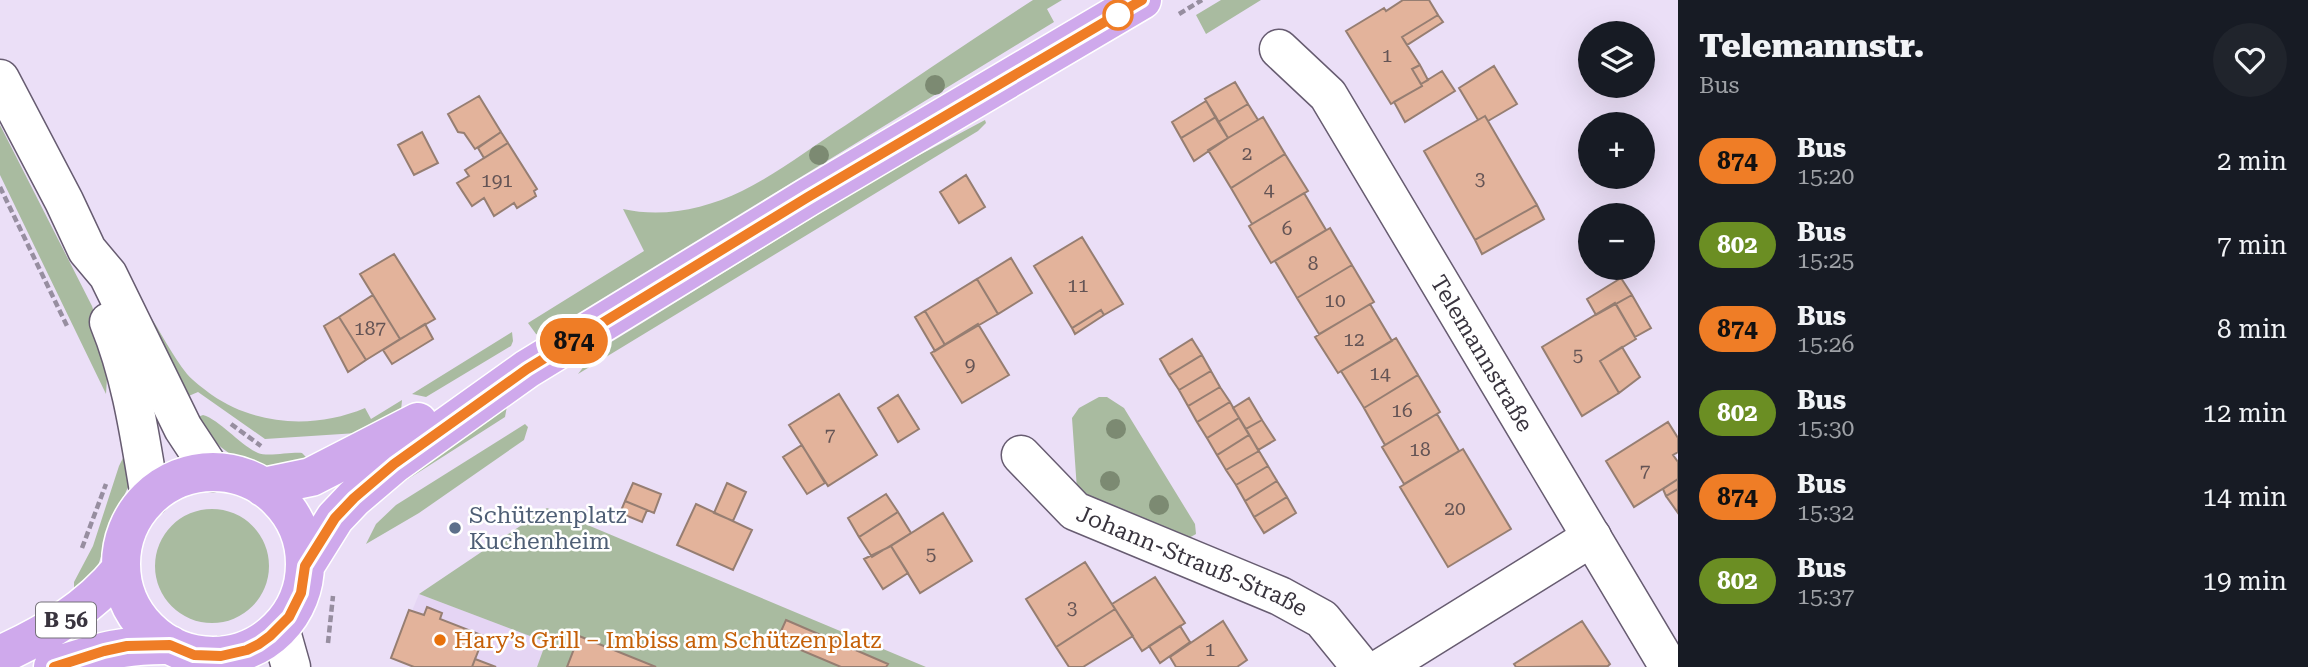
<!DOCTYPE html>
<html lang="en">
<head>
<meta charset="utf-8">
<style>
  body { margin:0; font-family:"Roboto Serif",serif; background:#20242c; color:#f1f3f6; height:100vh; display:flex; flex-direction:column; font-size:26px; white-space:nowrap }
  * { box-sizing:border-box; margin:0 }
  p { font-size:23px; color:#9ea1a6 }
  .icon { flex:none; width:38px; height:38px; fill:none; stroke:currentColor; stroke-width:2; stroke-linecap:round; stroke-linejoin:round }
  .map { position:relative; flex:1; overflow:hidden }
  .details { display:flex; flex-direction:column; background:#171b24; width:630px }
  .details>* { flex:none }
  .badge { padding:0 14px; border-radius:23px; font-size:24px; line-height:46px }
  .buttons { position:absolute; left:1578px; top:21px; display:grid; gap:14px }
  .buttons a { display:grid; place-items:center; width:77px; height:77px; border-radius:50%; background:#171b24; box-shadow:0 7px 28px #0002; font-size:35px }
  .map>.badge { position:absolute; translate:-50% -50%; box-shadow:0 0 0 4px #fff }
  .round { display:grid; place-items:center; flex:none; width:74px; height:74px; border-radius:37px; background:#20242c }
  .overview { display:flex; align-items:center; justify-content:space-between; height:119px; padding:0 21px }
  h1 { font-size:33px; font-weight:800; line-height:52px }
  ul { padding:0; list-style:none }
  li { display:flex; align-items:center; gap:21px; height:84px; padding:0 21px }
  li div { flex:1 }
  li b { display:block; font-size:26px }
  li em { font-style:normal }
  li .badge { min-width:77px; font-weight:700; text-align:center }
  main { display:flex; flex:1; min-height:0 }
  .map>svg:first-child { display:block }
</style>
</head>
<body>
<main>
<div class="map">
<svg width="1678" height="667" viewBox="0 0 1678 667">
  <rect width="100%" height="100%" fill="#ebdff7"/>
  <path fill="#e5d5f4" d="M419,594L546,642L537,667H414L391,658L409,610L412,611Z"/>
  <path fill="#a9bba0" d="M1033,0H1062L1047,9L1054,22L541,336L536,334L528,323L644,251L623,209C663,218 705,209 742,191C777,174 813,146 846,125C908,83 970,41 1033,0Z
    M1221,0H1261L1206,34L1196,15Z
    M985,120L986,123L978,131L578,374L595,352L639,325L882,175Z
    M0,125L92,306L115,376L107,378L106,394L0,175Z
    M147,311C160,331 172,355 187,374C194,382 204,389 212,395C257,426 315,429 365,408L371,419L402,400L401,411L357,433L265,439L198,392L184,398Z
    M512,332L513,341L511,346L426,397L412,394Z
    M1099,397H1107L1124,408L1195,524L1196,534L1187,539L1102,507L1077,490L1072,418L1079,408Z
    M507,406L505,417L391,490Z
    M203,415C220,420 240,445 258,453C267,457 290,452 302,453L312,463C299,464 285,468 272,468C239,467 212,443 195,418Z
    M525,424L528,427L524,440L419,513L366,544L376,524L396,505Z
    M127,450L129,485L112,522L97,569L77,595L74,587V582L93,546L119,466Z
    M547,508L926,667H537L546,642L419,594Z
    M155 566a57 57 0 1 1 114 0a57 57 0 1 1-114 0Z"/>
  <path fill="#e3b39b" stroke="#967e72" stroke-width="2" d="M1403,0H1429L1438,15L1402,37L1420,65L1412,69L1422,86L1391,104L1346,31L1384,8L1386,11Z
    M1438,15L1443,22L1407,45L1402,37Z
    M1420,65L1428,80L1421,84L1412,69Z
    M1494,66L1517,104L1488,121L1485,116L1478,120L1459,88Z
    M1442,71L1455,91L1405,122L1394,102L1422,86L1421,84Z
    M1235,82L1248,104L1218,122L1205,99Z
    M479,96L501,132L475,149L464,133L458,132L448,114Z
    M1206,101L1216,117L1181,138L1172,122Z
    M1248,104L1258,120L1228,138L1218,122Z
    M1485,116L1537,205L1475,240L1424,151Z
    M1216,117L1228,138L1194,161L1181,138Z
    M1263,117L1285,154L1231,188L1208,150Z
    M422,132L438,163L414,175L398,145Z
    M501,132L508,143L484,158L478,148Z
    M508,143L537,189L534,191L536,196L517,208L514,203L494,216L484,198L472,206L457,183L469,176L465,170Z
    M1285,154L1308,191L1252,224L1231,188Z
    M966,175L985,207L959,223L940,192Z
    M1304,193L1326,230L1271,263L1249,226Z
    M1537,205L1544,219L1482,254L1475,240Z
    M1330,228L1352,265L1297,298L1275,261Z
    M1082,237L1123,304L1104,315L1101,310L1072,328L1034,266Z
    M394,254L435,319L400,339L360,274Z
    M1011,258L1032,293L998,314L977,279Z
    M1352,265L1374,302L1319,334L1297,298Z
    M1621,278L1632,295L1596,315L1587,299Z
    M977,279L998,314L945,345L925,311Z
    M373,295L400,339L366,360L339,317Z
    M1632,295L1651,328L1635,337L1616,304Z
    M1615,303L1636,339L1600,361L1619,393L1582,416L1542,347Z
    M1370,304L1392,341L1338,373L1315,337Z
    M1101,310L1104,315L1075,334L1072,328Z
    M925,311L945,345L935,351L915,317Z
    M339,317L366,360L348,372L324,326Z
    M425,324L433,339L392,364L383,350Z
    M978,324L1009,375L962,403L931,353Z
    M1396,338L1418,375L1364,408L1341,371Z
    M1192,339L1202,355L1169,375L1160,359Z
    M1622,347L1640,377L1619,393L1600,361Z
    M1202,355L1211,371L1179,390L1169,375Z
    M1211,371L1220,387L1188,406L1179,390Z
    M1418,375L1440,412L1385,445L1364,408Z
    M1220,387L1230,402L1197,422L1188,406Z
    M839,394L877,455L828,486L789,425Z
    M898,395L919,429L898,442L878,408Z
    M1249,398L1262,420L1246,429L1233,408Z
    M1230,402L1239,418L1207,438L1197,422Z
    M1437,414L1459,451L1404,484L1382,447Z
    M1239,418L1249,435L1217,455L1207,438Z
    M1262,420L1275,440L1258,450L1246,429Z
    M1668,422L1678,438V452L1673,455L1678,462V479L1634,507L1606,461Z
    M1249,435L1259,451L1226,470L1217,455Z
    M802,445L825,483L807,494L783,457Z
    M1463,449L1511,529L1448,567L1400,487Z
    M1259,451L1268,466L1236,485L1226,470Z
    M1268,466L1277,481L1245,501L1236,485Z
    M1678,479V489L1666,496L1663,489Z
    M1277,481L1287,497L1254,517L1245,501Z
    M633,483L661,494L654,513L625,501Z
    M727,483L746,492L733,521L714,513Z
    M1678,489V513L1666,496Z
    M886,494L898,512L859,537L848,518Z
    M1287,497L1296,513L1264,533L1254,517Z
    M625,501L647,510L642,522L620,513Z
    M696,504L752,530L733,570L677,545Z
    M898,512L911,533L872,557L859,537Z
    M943,513L972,561L920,593L891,546Z
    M891,546L908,573L883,589L864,559Z
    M1085,562L1115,609L1056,647L1026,599Z
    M1155,577L1185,623L1142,651L1112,604Z
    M427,607L442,613L440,619L484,636L472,667H414L391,658L409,610L424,615Z
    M1115,609L1133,636L1083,667H1069L1056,647Z
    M786,620L888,664L886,667H841L777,640Z
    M1223,621L1247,660L1237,667H1176L1170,657Z
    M1582,621L1610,664L1608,666L1516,667L1514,664Z
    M1180,626L1190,642L1160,663L1149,646Z
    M579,636L656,667H567Z
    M475,659L496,667H472Z"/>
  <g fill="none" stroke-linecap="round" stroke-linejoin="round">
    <defs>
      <g id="street">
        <path id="s1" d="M1279,49L1328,95L1669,667"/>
        <path d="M0,79L64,201L87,250L108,275L183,428L212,472"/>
        <path d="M109,322C132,378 140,438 150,497"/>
        <path id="s2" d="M1021,455L1075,511L1280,596L1322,619L1361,667"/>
        <path d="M280,628L291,667"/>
        <path d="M221,656L231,667"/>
        <path d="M1383,667L1592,537"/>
      </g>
      <path id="primary" d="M121 564a92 92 0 1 1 184 0a92 92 0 1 1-184 0Z
        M263,487L311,477L418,422
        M305,566L335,518L354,498L394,464L527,369L808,197L1142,0
        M0,655C46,634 89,609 121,569
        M53,667C97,653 122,644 170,645"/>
    </defs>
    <use href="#street" stroke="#675c71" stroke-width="41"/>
    <use href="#primary" stroke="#fff" stroke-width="41"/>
    <path stroke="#978ea0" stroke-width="4.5" stroke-dasharray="7 3.5" stroke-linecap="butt" d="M1179,14L1202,0
      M0,187L68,328
      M231,424L261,446
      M82,548L106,484
      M328,643L333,596"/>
    <use href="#street" stroke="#fff" stroke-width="38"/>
    <use href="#primary" stroke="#cfa9ec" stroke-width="38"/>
  </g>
  <g fill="#7c8a72">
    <circle cx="935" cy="85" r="10"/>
    <circle cx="819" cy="155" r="10"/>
    <circle cx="1116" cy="429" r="10"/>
    <circle cx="1110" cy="481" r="10"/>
    <circle cx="1159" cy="505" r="10"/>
  </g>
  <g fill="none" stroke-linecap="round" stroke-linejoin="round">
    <defs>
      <path id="line" d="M54,667L104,651L127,646L170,645L194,655L221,656L247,650L259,644L270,636L289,617L301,593L305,566L335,518L354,498L394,464L527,369L808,197L1142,0"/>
    </defs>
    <use href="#line" stroke="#fff" stroke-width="16"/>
    <use href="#line" stroke="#ef7d26" stroke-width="10"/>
  </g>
  <circle fill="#fff" stroke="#ef7d26" stroke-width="3.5" cx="1118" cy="15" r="14"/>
  <circle fill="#5c6f8a" stroke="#fff" stroke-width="2.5" cx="455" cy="528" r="7"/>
  <circle fill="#e8710a" stroke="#fff" stroke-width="2.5" cx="440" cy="640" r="7"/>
  <g text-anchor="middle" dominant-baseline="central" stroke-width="5" stroke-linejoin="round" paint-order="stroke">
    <g font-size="19" fill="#645455">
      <text x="1387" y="55">1</text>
      <text x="1247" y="153">2</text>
      <text x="1480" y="178">3</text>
      <text x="497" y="180">191</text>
      <text x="1269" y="189">4</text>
      <text x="1287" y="228">6</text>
      <text x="1313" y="263">8</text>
      <text x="1078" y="285">11</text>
      <text x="1335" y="300">10</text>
      <text x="370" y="328">187</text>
      <text x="1354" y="339">12</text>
      <text x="1578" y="354">5</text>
      <text x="970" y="364">9</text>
      <text x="1380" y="373">14</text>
      <text x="1402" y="410">16</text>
      <text x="830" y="435">7</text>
      <text x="1420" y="449">18</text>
      <text x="1645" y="471">7</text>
      <text x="1455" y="508">20</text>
      <text x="931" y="553">5</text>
      <text x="1072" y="607">3</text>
      <text x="1210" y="649">1</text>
    </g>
    <rect fill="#fff" stroke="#747178" stroke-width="2" x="36" y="602.5" width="60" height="35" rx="5"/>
    <g font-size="21" font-weight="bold" fill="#39343e">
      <text x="66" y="620">B 56</text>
    </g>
    <g font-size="23" fill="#39343e" stroke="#fff">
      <text stroke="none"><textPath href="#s1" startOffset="368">Telemannstraße</textPath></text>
      <text stroke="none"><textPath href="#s2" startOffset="205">Johann-Strauß-Straße</textPath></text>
    </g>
    <g font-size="23" fill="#4e5e75" stroke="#fff" text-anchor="start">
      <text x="469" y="515">Schützenplatz<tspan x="469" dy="26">Kuchenheim</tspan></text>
    </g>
    <g font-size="23" fill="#c56008" stroke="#fff" text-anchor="start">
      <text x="454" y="640">Hary’s Grill – Imbiss am Schützenplatz</text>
    </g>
  </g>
</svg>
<div class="buttons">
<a><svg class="icon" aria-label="layers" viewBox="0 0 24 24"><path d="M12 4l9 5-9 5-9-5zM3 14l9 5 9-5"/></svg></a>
<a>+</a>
<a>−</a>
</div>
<b class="badge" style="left:574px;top:341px;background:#ef7d26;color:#111">874</b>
</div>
<section class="details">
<div class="overview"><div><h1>Telemannstr.</h1><p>Bus</p></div><a class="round"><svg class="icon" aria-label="heart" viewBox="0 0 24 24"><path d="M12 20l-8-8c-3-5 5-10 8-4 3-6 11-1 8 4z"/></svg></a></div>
<ul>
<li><span class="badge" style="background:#ef7d26;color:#111">874</span><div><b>Bus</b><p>15:20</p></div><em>2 min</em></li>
<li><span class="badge" style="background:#6b8e23;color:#fff">802</span><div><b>Bus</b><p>15:25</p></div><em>7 min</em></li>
<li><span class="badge" style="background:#ef7d26;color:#111">874</span><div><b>Bus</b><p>15:26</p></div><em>8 min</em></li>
<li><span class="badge" style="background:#6b8e23;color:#fff">802</span><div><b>Bus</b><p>15:30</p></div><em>12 min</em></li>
<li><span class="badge" style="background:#ef7d26;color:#111">874</span><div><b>Bus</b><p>15:32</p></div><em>14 min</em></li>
<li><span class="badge" style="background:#6b8e23;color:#fff">802</span><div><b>Bus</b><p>15:37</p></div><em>19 min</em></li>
</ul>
</section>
</main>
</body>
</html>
